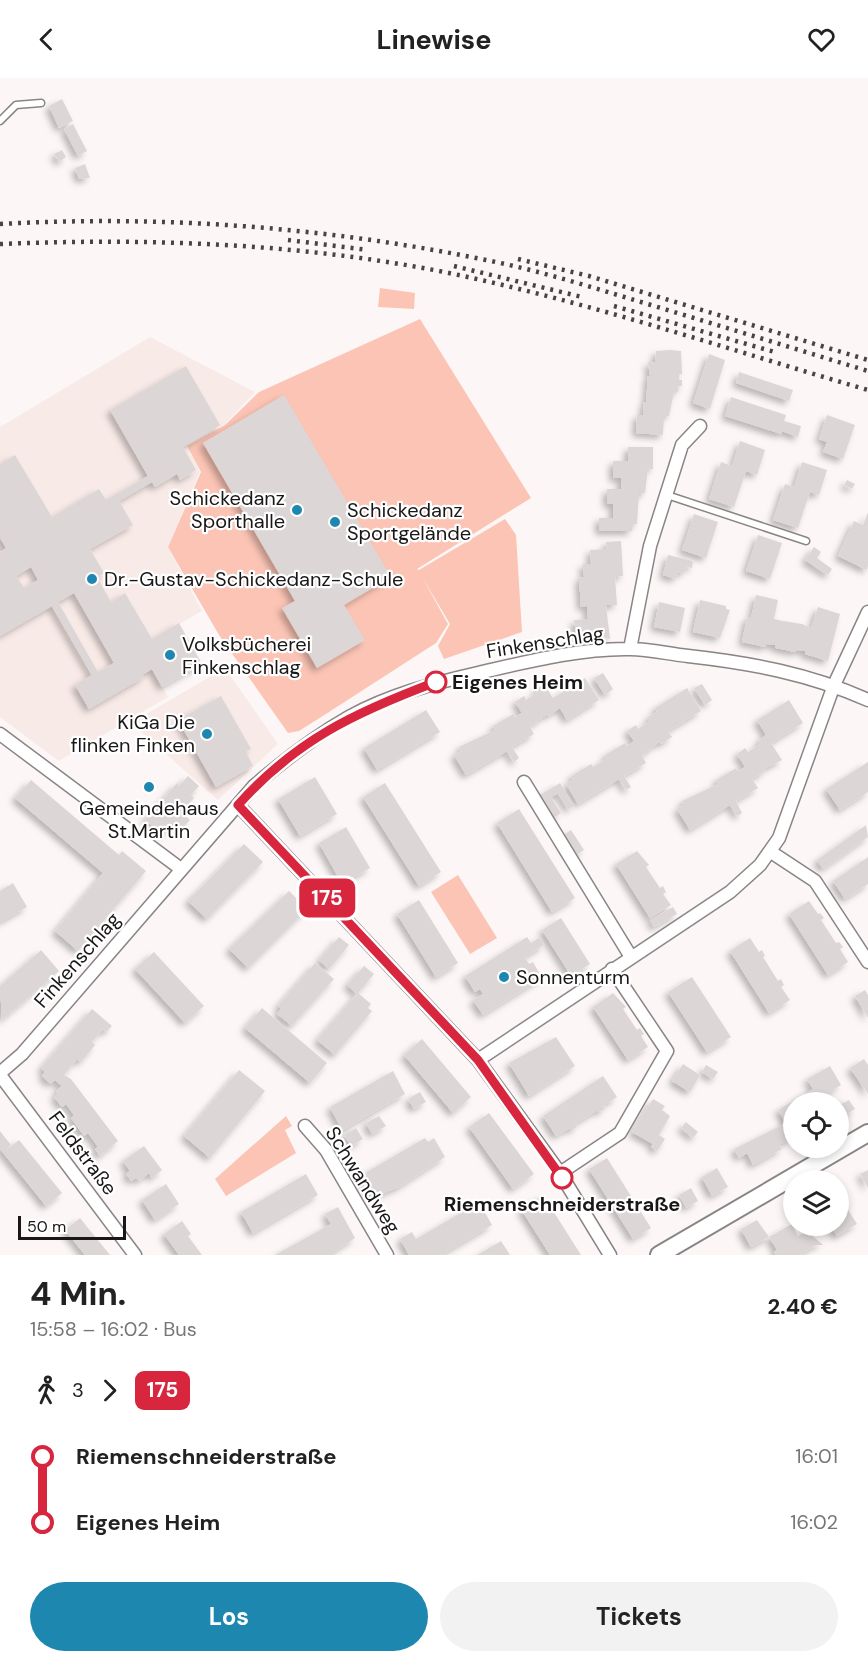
<!DOCTYPE html>
<html lang="de">
<head>
<meta charset="utf-8">
<style>
  body { margin:0; font-family:"DM Sans",sans-serif; background:#f2f2f2; color:#222; height:100vh; display:flex; flex-direction:column; font-size:22px; white-space:nowrap }
  * { box-sizing:border-box; margin:0 }
  p { font-size:20px; color:#767676 }
  .icon { flex:none; width:33px; height:33px; fill:none; stroke:currentColor; stroke-width:2; stroke-linecap:round; stroke-linejoin:round }
  .map { position:relative; height:1177px; overflow:hidden }
  .panel { display:flex; flex-direction:column; background:#fff; flex:1 }
  .panel>* { flex:none }
  .badge { padding:0 12px; border-radius:9px; font-size:21px; line-height:39px }
  .controls { position:absolute; left:783px; top:1014px; display:grid; gap:12px }
  .controls a { display:grid; place-items:center; width:66px; height:66px; border-radius:50%; background:#fff; box-shadow:0 3px 9px #0003; font-size:30px }
  .scale { position:absolute; left:18px; bottom:15px; width:108px; box-sizing:border-box; padding-left:6px; border:3px solid #191717; border-top:0; font-size:16px; line-height:21px; white-space:nowrap; color:#191717; -webkit-text-stroke:4px #fff; paint-order:stroke }
  .map>.badge { position:absolute; translate:-50% -50%; box-shadow:0 0 0 3px #fff }
  .legs { display:flex; align-items:center; gap:9px; height:66px; padding:0 30px; font-size:20px }
  .legs p { margin-inline-start:auto }
  .summary { display:flex; align-items:center; justify-content:space-between; height:102px; padding:0 30px }
  h1 { font-size:33px; font-weight:700; line-height:45px }
  .primary-button { display:flex; gap:12px; margin-top:auto; padding:12px 30px }
  .primary-button a { flex:1; height:69px; border-radius:36px; background:#1e87af; color:#fff; font-size:24px; font-weight:700; line-height:69px; text-align:center }
  .primary-button a+a { background:#f2f2f2; color:#222 }
  ul { padding:0 30px; list-style:none }
  li { display:flex; align-items:center; gap:21px; height:66px; font-size:22px }
  li i { display:grid; place-items:center; width:9px; height:100%; margin:0 8px; background:currentColor }
  li i::after { content:''; width:15px; height:15px; margin:-8px; border:4px solid; border-radius:50%; background:#fff }
  li p { margin-inline-start:auto }
  li:first-child i { background:linear-gradient(#0000 50%,currentColor 0) }
  li:last-child i { background:linear-gradient(currentColor 50%,#0000 0) }
  header { display:flex; justify-content:space-between; align-items:center; height:78px; padding:0 30px; background:#fff; font-size:27px; font-weight:700 }
  .map>svg:first-child { display:block }
</style>
</head>
<body>
<header><svg class="icon" aria-label="back" viewBox="0 0 24 24"><path d="M15 5l-7 7 7 7"/></svg>Linewise<svg class="icon" aria-label="heart" viewBox="0 0 24 24"><path d="M12 20l-8-8c-3-5 5-10 8-4 3-6 11-1 8 4z"/></svg></header>
<div class="map">
<svg width="868" height="1177" viewBox="0 0 868 1177">
  <defs>
    <filter id="shadow"><feDropShadow dx="-4" dy="4" stdDeviation="3" flood-color="#0004"/></filter>
  </defs>
  <rect width="100%" height="100%" fill="#fcf7f6"/>
  <path fill="#f8eae7" d="M150,259L255,314L224,347L187,368L200,394L168,469L202,533L139,569L168,619L59,683L0,639V349Z
    M225,590L278,666L218,722L131,645Z"/>
  <path fill="#fbc4b5" d="M380,210L415,215L414,231L378,229Z
    M420,241L531,420L417,491L419,492L505,441L516,457L522,554L444,581L438,568L450,546L422,499L448,546L436,565L329,634L299,653L288,655L219,557L168,469L201,394L187,368L225,347L259,314Z
    M458,797L497,860L470,876L431,814Z
    M286,1038L292,1048L285,1052L296,1075L226,1118L215,1101Z"/>
  <path fill="#dcd7d6" fill-rule="evenodd" filter="url(#shadow)" d="M62,21L73,43L59,50L49,28Z
    M73,46L87,73L78,78L64,51Z
    M62,72L66,79L59,84L54,76Z
    M85,86L90,100L79,101L75,90Z
    M670,272L681,273L682,296H679V302H682V308H678V314H674L669,338H664L663,357L636,355L637,337H643L644,324H646L648,298H650L648,284L655,285L656,273Z
    M709,276L725,282L710,331L693,325Z
    M186,288L220,347L183,369L196,392L180,402L177,396L155,409L152,404L119,423L133,447L90,471L104,495L97,499L111,524L125,515L152,561L179,545L202,586L162,609L152,591L142,597L144,599L89,631L75,607L92,597L52,528L0,558V474L6,470L0,460V386L15,377L52,439L99,411L106,422L148,398L110,332ZM31,489L38,502L24,510L16,498ZM74,515L114,585L98,594L58,524Z
    M739,294L793,312L789,323L736,305Z
    M284,317L391,499L344,527L365,562L317,590L282,530L295,523L203,365Z
    M731,319L786,337L784,343L801,348L798,359L782,353L781,356L725,338Z
    M827,337L855,347L843,381L823,374L827,364L819,361Z
    M740,363L765,372L757,397L746,393L734,429L709,421L721,384L732,388Z
    M628,369H653V391H648L645,415H639L637,446H632V453H599V440H613V426H607V411H621V400H613V383H628Z
    M802,384L827,392L819,417L810,414L798,450L773,442L785,406L794,409Z
    M847,402L855,406L852,411L844,407Z
    M868,434V488L867,492L838,478L854,443L863,447Z
    M694,436L718,444L706,480L682,472Z
    M758,457L782,465L770,501L746,493Z
    M621,463L623,498L615,499L617,527H606L610,561L597,559V563H592L591,555H583L584,560H577L574,542L588,541L587,528L581,529L579,500L584,499L583,486H591L590,472L607,471L606,464Z
    M814,469L821,474L817,480L832,491L828,497L805,482Z
    M668,477L693,483L692,490L686,488L684,495L678,494L676,501L663,497Z
    M756,517L778,522L774,541L783,543L802,546L811,550L818,529L840,536L828,583L805,576V573L797,572L795,574L776,570L775,567L766,566L765,569L742,564L747,539L751,540Z
    M700,522L726,528V531L730,532L720,560L693,554Z
    M659,524L685,530L680,554L654,549Z
    M603,595L613,611L605,617L594,600Z
    M585,600L599,622L567,642L560,630L548,638L547,636L530,649L534,656L512,669L519,680L514,684L507,673L466,697L454,677L461,673L459,669L495,652L493,648L513,636L515,639L522,635L515,624L524,618L526,622L538,614L536,611L544,606L553,620Z
    M702,606L712,622L705,627L694,610Z
    M687,610L701,633L668,653L672,659L661,666L659,664L642,678L646,685L624,698L631,709L626,712L619,701L578,726L566,706L573,702L571,698L591,686L593,689L607,680L605,677L625,665L627,668L634,663L627,653L636,647L638,651L650,643L648,639L657,634L655,630Z
    M221,618L251,671L246,674L253,688L216,709L178,642Z
    M789,622L803,645L771,665L782,682L764,691L765,693L752,701L758,710L736,723L742,735L737,738L730,727L690,752L677,731L684,727L682,723L718,706L716,702L736,690L738,693L745,689L737,676L745,670L748,674L760,666L758,663L766,657L757,642Z
    M426,632L440,654L377,692L364,670Z
    M868,684V714L840,732L826,711Z
    M188,698L199,708L191,717L194,720L181,734L190,742L181,752L172,745L163,757L145,742L177,705L179,708Z
    M315,699L337,736L300,758L278,721Z
    M31,702L119,777L122,773L146,793L78,873L55,853L103,795L15,720Z
    M385,705L441,794L419,808L363,719Z
    M560,705L574,728L568,731L558,715L551,719L561,735L554,740L540,717Z
    M519,731L575,820L552,834L497,745Z
    M866,747L868,759L823,791L817,782Z
    M346,749L370,790L342,806L319,765Z
    M571,752L584,772L573,779L560,759Z
    M244,766L263,784L207,841L188,823Z
    M637,773L649,787L646,789L660,810L663,808L666,814L663,816L671,827L650,840L616,786Z
    M868,779V806L845,821L833,803Z
    M13,805L27,829L0,844V813Z
    M289,813L307,831L248,890L229,871Z
    M419,822L458,885L436,899L397,836Z
    M809,823L818,836L820,835L824,840L821,842L836,865L839,864L843,869L840,871L848,884L828,897L789,836Z
    M673,829L677,836L654,849L650,842Z
    M561,840L590,886L571,898L542,852Z
    M339,859L349,867L329,891L319,882Z
    M527,859L531,865L540,859L544,867L525,879L529,886L533,884L542,900L483,937L473,922L483,916L480,911L475,914L465,898Z
    M750,860L759,874L762,872L765,878L763,879L778,903L781,901L784,907L781,909L790,922L769,935L730,873Z
    M41,872L59,893L2,942L0,908Z
    M154,874L204,928L185,945L135,891Z
    M315,885L334,901L292,948L277,936L281,931L278,928Z
    M364,888L374,896L358,915L371,926L368,930L372,933L335,977L317,962L357,916L347,907Z
    M692,899L731,959L707,974L668,914Z
    M865,912L868,917V940L855,918Z
    M613,915L626,929L623,931L637,952L640,950L644,956L641,958L648,969L628,982L593,929Z
    M262,930L327,985L310,1005L245,950Z
    M92,931L112,948L106,954L103,951L92,964L95,967L81,984L77,981L64,997L71,1001L118,1063L100,1078L95,1071L98,1069L88,1055L84,1058L71,1040L74,1037L66,1026L62,1029L54,1019L58,1016L56,1013L62,1008L55,1002L51,1006L42,998L45,994L41,990Z
    M556,959L575,988L529,1018L509,985Z
    M422,961L471,1019L453,1035L404,977Z
    M864,981L868,987V1016L850,990Z
    M683,986L700,997L690,1014L672,1003Z
    M706,987L718,994L713,1001L702,994Z
    M830,988L841,1007L818,1021L821,1024H794V1049L789,1051L794,1059L779,1067L782,1071L753,1087L747,1075L739,1080L734,1071L786,1045L778,1032L813,1011L807,1001Z
    M239,992L265,1013L210,1080L184,1058Z
    M393,993L405,1016L342,1052L330,1029Z
    M603,998L617,1019L603,1028L605,1031L599,1034L598,1032L575,1046L577,1049L572,1052L570,1050L556,1058L543,1038Z
    M420,1014L426,1024L414,1031L408,1021Z
    M653,1021L665,1028L662,1032L670,1038L659,1057L665,1061L657,1073L651,1069L653,1066L632,1054Z
    M849,1022L855,1031L840,1040L838,1028Z
    M489,1035L534,1096L513,1111L469,1049Z
    M379,1038L386,1048L372,1056L366,1045Z
    M686,1044L698,1054L693,1060L681,1050Z
    M356,1050L363,1061L351,1068L344,1057Z
    M0,1053L11,1067L6,1072L19,1062L62,1115L46,1128L0,1071Z
    M425,1060L428,1064L434,1060L445,1079L399,1109L372,1120L362,1103L368,1099L365,1095Z
    M144,1068L162,1092L152,1100L149,1095L139,1103L136,1100L131,1103L126,1096L130,1093L123,1083Z
    M607,1080L651,1150L633,1161L589,1091Z
    M717,1090L728,1109L712,1118L702,1099Z
    M868,1092V1110L860,1096Z
    M306,1096L318,1117L253,1155L241,1134Z
    M166,1106L179,1126L155,1142L142,1122Z
    M691,1110L698,1123L686,1130L679,1117Z
    M543,1117L581,1177H550L521,1131Z
    M479,1124L492,1147L441,1177H409L400,1161L412,1154L416,1161Z
    M845,1127L857,1146L837,1158L831,1148H838V1131Z
    M338,1129L355,1160L329,1177H275L331,1146L325,1136Z
    M80,1140L88,1150L110,1177H85L65,1152Z
    M757,1142L769,1159L751,1169L741,1151Z
    M182,1143L191,1156L188,1158L202,1177H179L164,1156Z
    M792,1146L798,1158L807,1153L823,1167H816L800,1177H776L774,1174L777,1172L769,1159Z
    M501,1163L510,1177H477L491,1169Z"/>
  <g fill="none" stroke-linecap="round" stroke-linejoin="round">
    <defs>
      <path id="lane" d="M0,43L16,27L41,25
        M667,417L806,463"/>
      <path id="street" d="M630,571L650,468L682,367L700,348
        M0,656L181,791
        M524,704L631,879
        M238,727L478,982L560,1095L610,1177
        M771,774L815,803L868,884
        M478,982L730,814L760,787L779,760L834,607L868,534
        M0,995L22,976L254,708C284,682 314,659 349,639C389,617 434,605 478,595C526,584 580,570 630,571C649,571 669,576 688,578C751,585 810,596 868,622
        M0,997L135,1177
        M305,1048L326,1072L387,1177
        M560,1095L620,1055L667,973L612,891"/>
      <path id="secondary" d="M659,1177L868,1055"/>
    </defs>
    <use href="#lane" stroke="#898584" stroke-width="9"/>
    <use href="#street" stroke="#898584" stroke-width="15"/>
    <use href="#secondary" stroke="#898584" stroke-width="20"/>
    <use href="#lane" stroke="#fff" stroke-width="6"/>
    <use href="#street" stroke="#fff" stroke-width="12"/>
    <use href="#secondary" stroke="#fff" stroke-width="16"/>
    <path stroke="#474544" stroke-width="4.5" stroke-dasharray="3 6" stroke-linecap="butt" d="M0,146C164,137 325,149 486,182C542,193 597,211 651,227C724,249 796,271 868,293
      M288,162L368,172
      M0,166C148,160 294,165 439,193C584,222 726,271 868,312
      M518,181L589,198L868,282
      M454,188L582,219
      M614,228L778,275"/>
  </g>
  <g fill="none" stroke-linecap="round" stroke-linejoin="round">
    <defs>
      <path id="line-1" d="M436,604C356,634 296,662 238,727L478,982L562,1100"/>
    </defs>
    <use href="#line-1" stroke="#fff" stroke-width="14"/>
    <use href="#line-1" stroke="#d7263d" stroke-width="9"/>
  </g>
  <g fill="#1e87af" stroke="#fff" stroke-width="2">
    <circle cx="297" cy="432" r="6"/>
    <circle cx="335" cy="444" r="6"/>
    <circle cx="92" cy="501" r="6"/>
    <circle cx="170" cy="577" r="6"/>
    <circle cx="207" cy="656" r="6"/>
    <circle cx="149" cy="709" r="6"/>
    <circle cx="504" cy="899" r="6"/>
  </g>
  <g fill="#fff" stroke="#d7263d" stroke-width="3">
    <circle cx="436" cy="604" r="10"/>
    <circle cx="562" cy="1100" r="10"/>
  </g>
  <g text-anchor="middle" dominant-baseline="central" stroke-width="4.5" stroke-linejoin="round" paint-order="stroke">
    <g font-size="20" fill="#191717" stroke="#fff" text-anchor="start">
      <text x="285" y="420" text-anchor="end">Schickedanz<tspan x="285" dy="23">Sporthalle</tspan></text>
      <text x="347" y="432">Schickedanz<tspan x="347" dy="23">Sportgelände</tspan></text>
      <text x="104" y="501">Dr.-Gustav-Schickedanz-Schule</text>
      <text x="182" y="566">Volksbücherei<tspan x="182" dy="23">Finkenschlag</tspan></text>
      <text x="195" y="644" text-anchor="end">KiGa Die<tspan x="195" dy="23">flinken Finken</tspan></text>
      <text x="149" y="730" text-anchor="middle">Gemeindehaus<tspan x="149" dy="23">St.Martin</tspan></text>
      <text x="516" y="899">Sonnenturm</text>
    </g>
    <g font-size="20" fill="#191717" stroke="#fff">
      <text transform="translate(545 564) rotate(-9)">Finkenschlag</text>
      <text transform="translate(77 882) rotate(-49)">Finkenschlag</text>
      <text transform="translate(83 1075) rotate(53)">Feldstraße</text>
      <text transform="translate(363 1102) rotate(58)">Schwandweg</text>
    </g>
    <g font-size="20" font-weight="bold" fill="#191717" stroke="#fff" text-anchor="start">
      <text x="452" y="604">Eigenes Heim</text>
      <text x="562" y="1126" text-anchor="middle">Riemenschneiderstraße</text>
    </g>
  </g>
</svg>
<div class="controls">
<a><svg class="icon" aria-label="locate" viewBox="0 0 24 24"><circle cx="12" cy="12" r="6"/><path d="M12 2v4M12 18v4M2 12h4M18 12h4"/></svg></a>
<a><svg class="icon" aria-label="layers" viewBox="0 0 24 24"><path d="M12 4l9 5-9 5-9-5zM3 14l9 5 9-5"/></svg></a>
</div>
<div class="scale">50 m</div>
<b class="badge" style="left:327px;top:820px;background:#d7263d;color:#fff">175</b>
</div>
<section class="panel">
<div class="summary"><div><h1>4 Min.</h1><p>15:58 – 16:02 · Bus</p></div><b>2.40 €</b></div>
<div class="legs"><svg class="icon" aria-label="walk" viewBox="0 0 24 24"><circle cx="13" cy="4" r="2"/><path d="M13 8l-2 6 4 7M11 14l-3 7M7 12l3-4h3l4 4"/></svg>3<svg class="icon" aria-label="forward" viewBox="0 0 24 24"><path d="M9 5l7 7-7 7"/></svg><b class="badge" style="background:#d7263d;color:#fff">175</b></div>
<ul>
<li><i style="color:#d7263d"></i><b>Riemenschneiderstraße</b><p>16:01</p></li>
<li><i style="color:#d7263d"></i><b>Eigenes Heim</b><p>16:02</p></li>
</ul>
<div class="primary-button"><a>Los</a><a>Tickets</a></div>
</section>
</body>
</html>
